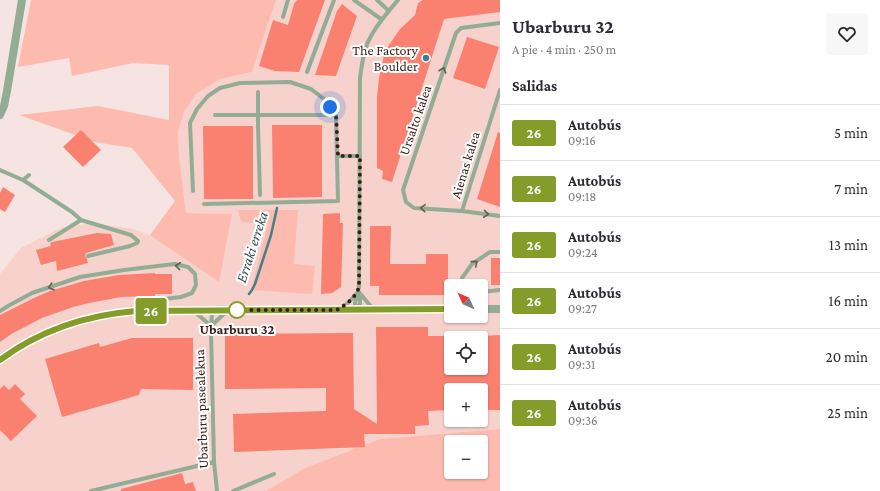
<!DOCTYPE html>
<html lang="es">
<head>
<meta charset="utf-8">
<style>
  body { margin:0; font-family:"Crimson Pro",serif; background:#f7f7f7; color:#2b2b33; height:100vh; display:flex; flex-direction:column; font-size:15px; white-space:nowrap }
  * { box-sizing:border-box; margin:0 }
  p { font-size:13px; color:#7c7c81 }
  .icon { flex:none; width:22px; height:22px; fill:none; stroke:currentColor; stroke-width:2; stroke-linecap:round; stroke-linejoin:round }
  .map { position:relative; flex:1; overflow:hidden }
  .panel { display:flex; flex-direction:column; background:#fff; width:380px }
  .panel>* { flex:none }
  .badge { padding:0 8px; border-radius:3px; font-size:14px; line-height:26px }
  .needle { width:26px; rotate:314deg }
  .buttons { position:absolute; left:444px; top:279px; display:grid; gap:8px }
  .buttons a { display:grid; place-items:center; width:44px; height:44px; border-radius:4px; background:#fff; box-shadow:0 1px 3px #0004; font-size:20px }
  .you { position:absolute; width:20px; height:20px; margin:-10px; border:3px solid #fff; border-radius:50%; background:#1a73e8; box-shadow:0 0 0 6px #1a73e833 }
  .map>.badge { position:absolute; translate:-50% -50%; box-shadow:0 0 0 2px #fff }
  h2 { padding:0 12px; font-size:15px; line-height:36px }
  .round { display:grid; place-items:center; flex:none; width:42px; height:42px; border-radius:4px; background:#f7f7f7 }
  .headline { display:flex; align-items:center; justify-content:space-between; height:68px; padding:0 12px }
  h1 { font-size:19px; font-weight:700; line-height:30px }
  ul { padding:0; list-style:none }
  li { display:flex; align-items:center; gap:12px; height:56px; padding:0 12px; border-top:1px solid #e1e1e2 }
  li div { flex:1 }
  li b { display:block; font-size:15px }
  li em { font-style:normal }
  li .badge { min-width:44px; font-weight:700; text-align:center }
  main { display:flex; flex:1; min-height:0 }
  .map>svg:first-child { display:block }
</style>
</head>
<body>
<main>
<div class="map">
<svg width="500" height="491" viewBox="0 0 500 491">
  <rect width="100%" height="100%" fill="#f5e4e1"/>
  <path fill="#f7d2cc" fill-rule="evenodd" d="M276,0H500V429L380,439L305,468L266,491H0V274L21,248L61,228L91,223L133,229L150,235L232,214L186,213L179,158L178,133L184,112L196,94L220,79L252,72ZM451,286H481V316H451ZM451,338H481V368H451ZM451,390H481V420H451Z"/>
  <path fill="#fdbaaf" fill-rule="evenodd" d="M31,0H276L252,72L220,79L196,94L184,112L178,132L179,158L186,213L232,214L219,282L150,235L175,201L132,148L95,142L19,115L98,106L169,120V65L133,63L72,76L69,58L18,67Z
    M238,210H298L294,264L315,266L312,294L251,290L268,224L241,222Z
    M500,429V491H266L305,468L380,439ZM451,442H481V472H451Z"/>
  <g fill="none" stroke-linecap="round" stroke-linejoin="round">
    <path stroke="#457f87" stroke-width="2.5" d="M249,294L252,290L255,284L271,235L277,208"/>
  </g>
  <path fill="#fa8070" d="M297,0H325L299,72L275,71L259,66L273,20L288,25L294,4Z
    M423,0H500V12L444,19L392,182L382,179L383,171L377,168V97L379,78L385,51L400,29L415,15L418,3Z
    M342,4L357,16L336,76L315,75L337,11Z
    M467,37L499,47L485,89L453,78Z
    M272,125H322V197L273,198Z
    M203,126H253V199H204Z
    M81,130L101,150L83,167L63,147Z
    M498,132L500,133V207L477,199Z
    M3,187L15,195L5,212L0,209V193Z
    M340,213V223H343L341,287L332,293L321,294L323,214Z
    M370,226H391L390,264H426V254H448V295H379V286H370Z
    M97,233L111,234L114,245L86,253L85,256L87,259L88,263L57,271L56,261L41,265L36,250L51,246L50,243L52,242Z
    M491,258H500V285H491Z
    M155,273V274H172V294H155V296L121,297L89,303L73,307L42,318L13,333L0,342V315L34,298L50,291L84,281L119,275Z
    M376,327H428V336H451V368H481V336L500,335V410H481V390H451V410L428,411L429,425L415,426V434H364L365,447L234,452L233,414L326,411V388L225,389V334L353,333L354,409L377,424Z
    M132,338H193V390L141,389L139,395L62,417L45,359L99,343L100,347Z
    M15,384L25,394L20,399L37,416L11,441L0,430V389L4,385L9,390Z
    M182,473L185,484L193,482L196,491H121V489Z"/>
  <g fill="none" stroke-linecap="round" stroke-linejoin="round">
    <path stroke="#92ac96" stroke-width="4" d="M354,0L381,19
      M377,0L389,11
      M283,17L288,0
      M307,72L334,0
      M500,90L462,211L500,216
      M258,125L260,195
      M337,156H360
      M0,170L23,180L72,212L81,220L131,235L138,241L137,243L130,246L88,256
      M23,180L29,175
      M193,191L190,123L197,109L208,96L220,88L240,83L290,82L311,89L324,99L336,115
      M204,204L338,201L336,115H215
      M462,211L414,208L406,202L403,190L456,33L461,28L500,23
      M49,240L81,220
      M463,286L462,278L472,264L490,252H500
      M358,291L373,309
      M481,292L500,290
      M340,308L348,303L357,293
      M355,309L360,304V295
      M355,310V303L359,287L360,78C362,65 363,50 370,38C377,24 388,12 398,0
      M0,311L8,306L32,293L80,277L124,270L175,264L188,267L195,274L196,285L192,293L181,297L164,299L163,311
      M212,311L211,332L214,462L217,491
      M195,312L211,326
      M211,326L227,311
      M91,491L214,462
      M233,491L274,474"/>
    <path stroke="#92ac96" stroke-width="8" d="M0,115L4,106L7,91L22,0
      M481,309H500
      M0,360C39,331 87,315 136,311L451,309"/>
    <path stroke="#92ac96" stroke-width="4" d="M258,92V125"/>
  </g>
  <defs><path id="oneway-chevron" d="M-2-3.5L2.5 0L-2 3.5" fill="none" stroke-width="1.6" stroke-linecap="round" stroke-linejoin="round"/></defs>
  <g stroke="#625d51">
    <use href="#oneway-chevron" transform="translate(443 70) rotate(-71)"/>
    <use href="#oneway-chevron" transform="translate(423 208) rotate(-176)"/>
    <use href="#oneway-chevron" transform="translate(486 214) rotate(8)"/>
    <use href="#oneway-chevron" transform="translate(475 263) rotate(-40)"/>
    <use href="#oneway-chevron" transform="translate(178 266) rotate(-174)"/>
    <use href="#oneway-chevron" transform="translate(51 287) rotate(161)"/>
  </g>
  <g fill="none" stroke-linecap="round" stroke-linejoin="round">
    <defs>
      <path id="line" d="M0,360C39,331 87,315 136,311L451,309"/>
    </defs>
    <use href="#line" stroke="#fff" stroke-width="9"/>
    <use href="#line" stroke="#859b2a" stroke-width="6"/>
    <path stroke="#3a1d18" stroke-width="4" stroke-dasharray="0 7.2" d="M237,310H337C346,305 356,297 359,287L360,156H338L336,114L330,107"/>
  </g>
  <circle fill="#3c828d" stroke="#fff" stroke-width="1.5" cx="426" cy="58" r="4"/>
  <circle fill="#fff" stroke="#859b2a" stroke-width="2" cx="237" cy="310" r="8"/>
  <g text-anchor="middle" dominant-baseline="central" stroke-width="4" stroke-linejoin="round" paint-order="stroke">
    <g font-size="14" fill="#3a1d18" stroke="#fff" text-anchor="end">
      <text x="418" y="50">The Factory<tspan x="418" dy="16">Boulder</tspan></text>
    </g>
    <g font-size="14" fill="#3a1d18" stroke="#fff">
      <text transform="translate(415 120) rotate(-71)">Ursalto kalea</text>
      <text transform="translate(465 165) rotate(-73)">Aienas kalea</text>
      <text transform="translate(201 409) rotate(-92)">Ubarburu pasealekua</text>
    </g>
    <g font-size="14" font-weight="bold" fill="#3a1d18" stroke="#fff">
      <text x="237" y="329">Ubarburu 32</text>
    </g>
    <g font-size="15" font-style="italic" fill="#314f54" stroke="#fff">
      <text transform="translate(252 247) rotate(-72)">Erraki erreka</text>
    </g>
  </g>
</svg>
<div class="buttons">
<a><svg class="needle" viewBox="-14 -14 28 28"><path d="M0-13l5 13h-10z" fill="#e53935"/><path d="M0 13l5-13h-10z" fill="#7c7c81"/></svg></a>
<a><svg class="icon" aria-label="locate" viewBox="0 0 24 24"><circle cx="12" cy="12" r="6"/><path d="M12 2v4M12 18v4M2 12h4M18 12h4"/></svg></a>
<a>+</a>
<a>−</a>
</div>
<div class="you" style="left:330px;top:107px"></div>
<b class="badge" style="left:151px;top:311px;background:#859b2a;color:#fff">26</b>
</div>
<section class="panel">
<div class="headline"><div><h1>Ubarburu 32</h1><p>A pie · 4 min · 250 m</p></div><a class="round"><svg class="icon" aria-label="heart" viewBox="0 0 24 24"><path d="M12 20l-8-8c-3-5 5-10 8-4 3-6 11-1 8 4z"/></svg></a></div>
<h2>Salidas</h2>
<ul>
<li><span class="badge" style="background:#859b2a;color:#fff">26</span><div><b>Autobús</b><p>09:16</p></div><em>5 min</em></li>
<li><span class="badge" style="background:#859b2a;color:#fff">26</span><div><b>Autobús</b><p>09:18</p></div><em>7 min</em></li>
<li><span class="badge" style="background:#859b2a;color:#fff">26</span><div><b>Autobús</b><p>09:24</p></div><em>13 min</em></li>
<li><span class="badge" style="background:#859b2a;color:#fff">26</span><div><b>Autobús</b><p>09:27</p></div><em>16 min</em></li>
<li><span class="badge" style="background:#859b2a;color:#fff">26</span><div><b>Autobús</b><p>09:31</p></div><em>20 min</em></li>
<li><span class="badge" style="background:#859b2a;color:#fff">26</span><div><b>Autobús</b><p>09:36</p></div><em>25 min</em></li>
</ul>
</section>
</main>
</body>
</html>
